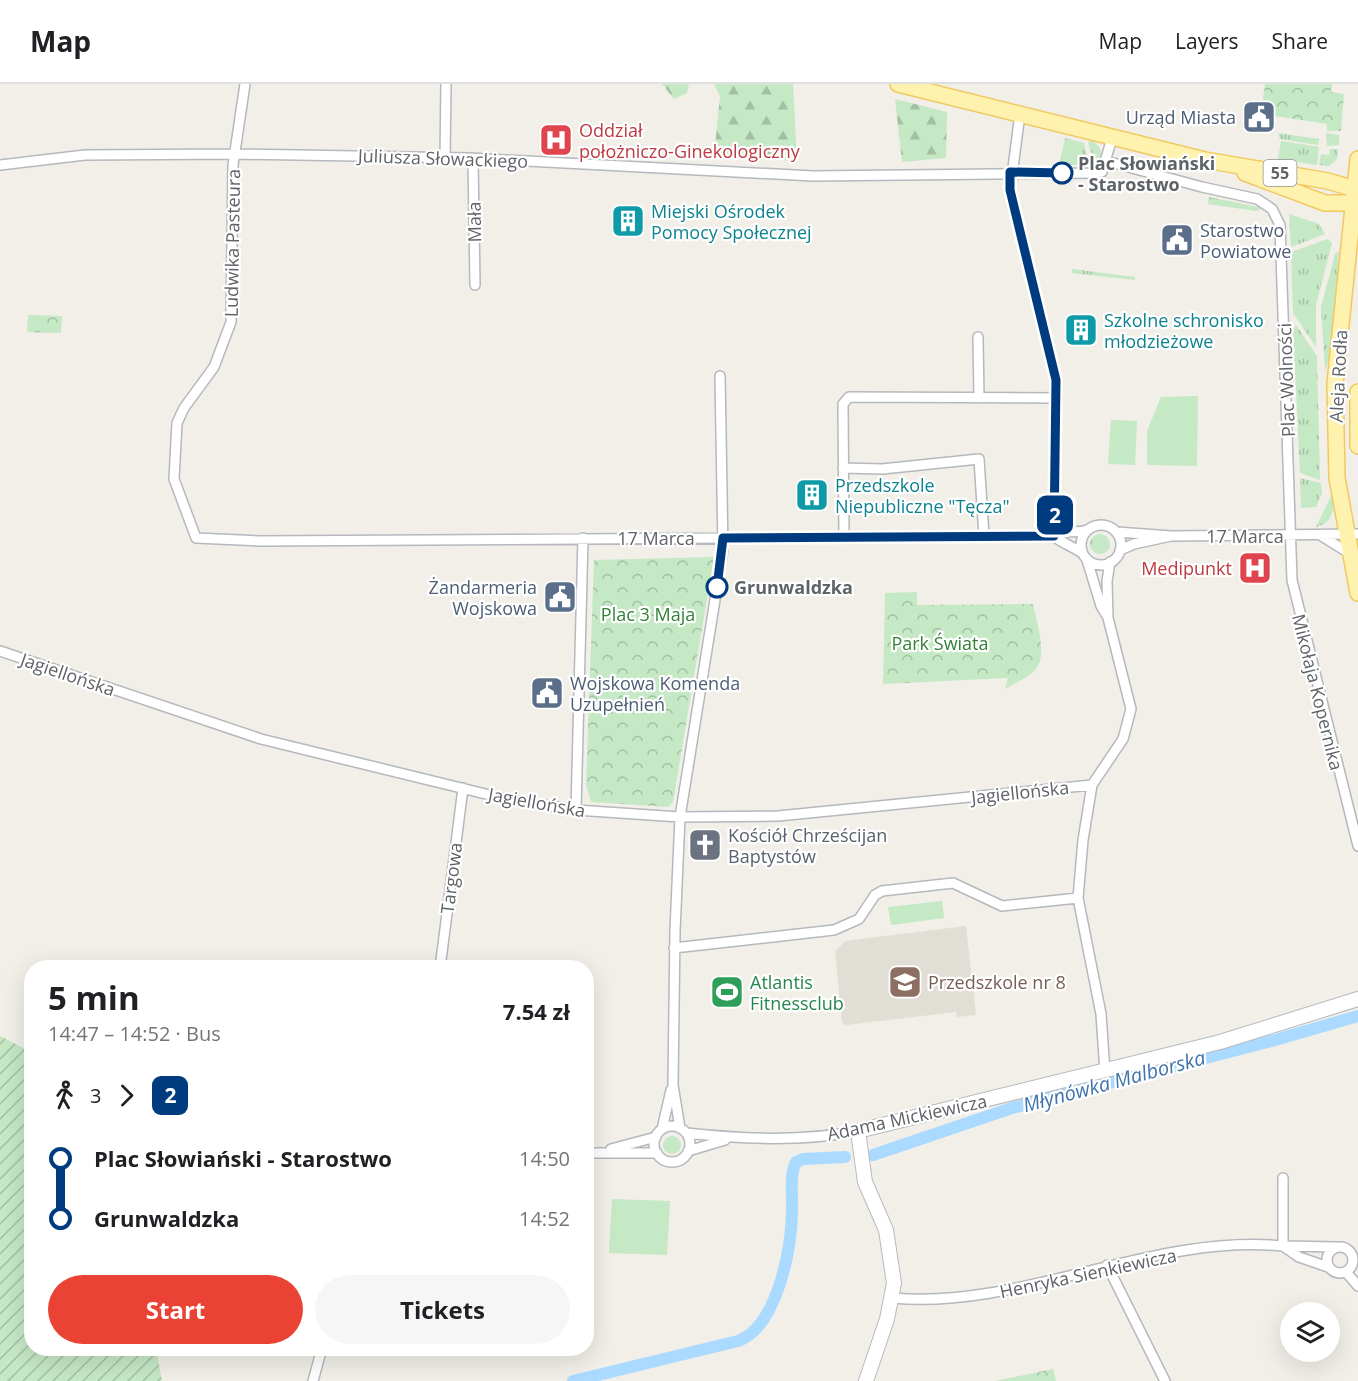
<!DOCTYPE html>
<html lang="en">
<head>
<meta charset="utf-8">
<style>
  body { margin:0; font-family:"Open Sans",sans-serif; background:#f6f6f6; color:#202124; height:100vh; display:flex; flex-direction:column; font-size:22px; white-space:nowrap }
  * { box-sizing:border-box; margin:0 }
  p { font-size:20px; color:#757577 }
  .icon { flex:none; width:33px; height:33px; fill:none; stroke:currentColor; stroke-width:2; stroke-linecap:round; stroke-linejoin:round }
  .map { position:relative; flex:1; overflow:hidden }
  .panel { position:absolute; left:24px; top:876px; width:570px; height:396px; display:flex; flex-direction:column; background:#fff; border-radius:24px; box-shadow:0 6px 24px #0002 }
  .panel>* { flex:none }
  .badge { padding:0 12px; border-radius:9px; font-size:21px; line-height:39px }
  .tools { position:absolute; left:1280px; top:1218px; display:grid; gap:12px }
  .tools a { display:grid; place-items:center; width:60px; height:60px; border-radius:50%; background:#fff; box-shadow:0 6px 24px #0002; font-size:30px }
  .map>.badge { position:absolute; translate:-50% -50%; box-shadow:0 0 0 3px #fff }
  .legs { display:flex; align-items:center; gap:9px; height:66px; padding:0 24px; font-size:20px }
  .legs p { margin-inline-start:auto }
  .summary { display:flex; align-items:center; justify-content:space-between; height:102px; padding:0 24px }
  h1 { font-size:33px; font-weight:700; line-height:45px }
  .button { display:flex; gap:12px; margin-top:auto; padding:12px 24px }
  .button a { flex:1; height:69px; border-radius:36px; background:#ea4335; color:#fff; font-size:24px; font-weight:700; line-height:69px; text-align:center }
  .button a+a { background:#f6f6f6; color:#202124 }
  ul { padding:0 24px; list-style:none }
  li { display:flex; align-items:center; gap:21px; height:60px; font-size:22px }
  li i { display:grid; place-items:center; width:9px; height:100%; margin:0 8px; background:currentColor }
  li i::after { content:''; width:15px; height:15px; margin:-8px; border:4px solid; border-radius:50%; background:#fff }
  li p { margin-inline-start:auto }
  li:first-child i { background:linear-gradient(#0000 50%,currentColor 0) }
  li:last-child i { background:linear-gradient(currentColor 50%,#0000 0) }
  header { display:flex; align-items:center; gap:36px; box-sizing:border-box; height:84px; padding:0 30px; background:#fff; border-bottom:2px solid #e0e0e0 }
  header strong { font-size:28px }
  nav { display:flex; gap:33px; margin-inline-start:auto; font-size:21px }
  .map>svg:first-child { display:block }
</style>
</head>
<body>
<header>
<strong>Map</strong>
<nav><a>Map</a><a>Layers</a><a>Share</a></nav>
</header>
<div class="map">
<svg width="1358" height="1297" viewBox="0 0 1358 1297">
  <defs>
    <pattern id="grass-tufts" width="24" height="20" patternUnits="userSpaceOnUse" patternTransform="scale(1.5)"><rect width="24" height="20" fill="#c5e8c5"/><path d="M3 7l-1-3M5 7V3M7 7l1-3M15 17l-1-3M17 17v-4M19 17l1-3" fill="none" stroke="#a3c0a4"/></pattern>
    <pattern id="forest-firs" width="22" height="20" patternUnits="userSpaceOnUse" patternTransform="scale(1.5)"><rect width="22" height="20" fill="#c5e8c5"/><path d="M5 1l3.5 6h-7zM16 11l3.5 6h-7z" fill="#a3c0a4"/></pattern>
    <pattern id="park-crowns" width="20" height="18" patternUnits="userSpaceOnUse" patternTransform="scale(1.5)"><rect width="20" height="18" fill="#c5e8c5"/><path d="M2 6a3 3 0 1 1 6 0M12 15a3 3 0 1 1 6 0" fill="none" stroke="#a3c0a4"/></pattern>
    <pattern id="garden-furrows" width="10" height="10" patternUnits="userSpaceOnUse" patternTransform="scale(1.5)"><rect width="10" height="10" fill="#c5e8c5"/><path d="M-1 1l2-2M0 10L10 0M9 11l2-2" fill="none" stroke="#a3c0a4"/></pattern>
  </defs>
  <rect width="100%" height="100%" fill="#f1efe8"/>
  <path fill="#e1ded6" d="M966,842L976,931L957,933L956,928L846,941L842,938L835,867L845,857Z"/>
  <path fill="url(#grass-tufts)" d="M1278,49L1319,55L1318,61L1280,55Z
    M1326,49L1339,51V61L1327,62Z
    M1065,54L1084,59L1089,81H1059Z
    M1090,56C1102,61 1105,73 1095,80L1088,59Z
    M1281,57L1319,63L1317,81L1278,75Z
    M1330,65H1338L1337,75L1329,82L1319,81L1321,70L1329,71Z
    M1209,113L1263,124L1256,127L1208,120Z
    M1289,130L1319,140L1325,150L1291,163Z
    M1328,155L1332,159L1316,221V263L1293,229L1291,168Z
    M1339,167L1333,261L1325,288L1321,223L1335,170Z
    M1072,185L1135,193V196L1072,189Z
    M1296,241L1317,272L1320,396L1300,389L1293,245Z
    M1300,394L1321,399L1322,408L1316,423L1301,424Z
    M1332,410C1335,425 1333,439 1316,443Z
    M1090 460a10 10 0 1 1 20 0a10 10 0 1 1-20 0Z
    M663 1061a9 9 0 1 1 18 0a9 9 0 1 1-18 0Z"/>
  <path fill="url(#forest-firs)" d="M662,0H689L687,9L674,15Z
    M714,0H793L797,77L714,72L720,12Z
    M895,15L947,28L946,74L902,78Z"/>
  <path fill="url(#park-crowns)" d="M1265,0H1332L1331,8L1344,10L1341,47H1327V40L1261,30Z
    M28,231L62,232L61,249L27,248Z
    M714,473L673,718L668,723L591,718L586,701L594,476Z
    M917,508V521L1033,520C1036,538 1050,574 1033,588C1025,595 1014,600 1005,605L1008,594L883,600L885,509Z
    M1053,1285L1056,1297H995Z"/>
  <path fill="url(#garden-furrows)" d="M0,952L31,968L32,1264L156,1265L162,1297H0Z"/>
  <path fill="#c5e8c5" d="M1198,312L1197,382L1147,381V347L1161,313Z
    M1111,336L1137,337L1135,381L1108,380Z
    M942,817L944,834L891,841L888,823Z
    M612,1115L670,1117L667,1171L609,1169Z"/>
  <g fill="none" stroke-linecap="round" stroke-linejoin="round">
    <path stroke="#aadaff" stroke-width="12" d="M873,1071L1012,1024L1275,956L1358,932
      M573,1297L738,1257C777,1243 791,1166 792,1129C793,1114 789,1092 796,1078L803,1075L845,1073"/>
    <defs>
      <path id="street" d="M245,0L233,81L231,238L214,283L184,324L177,339L174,395L196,454L259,457L1054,452C1065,445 1075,450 1087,446
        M1020,30L1010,106L1056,296L1054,452
        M445,74L446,0
        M473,75L475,201
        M1106,77L1202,103L1257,115L1272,125L1280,141L1292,496L1358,762
        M0,81L85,71L234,70L469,74L813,92L1093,89L1102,88L1112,54
        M978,253L979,314
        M843,384L882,385L979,375L984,452
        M1081 461a20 20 0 1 1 40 0a20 20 0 1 1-40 0Z
        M1117,448L1171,452L1358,450
        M1320,451L1349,469
        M844,452L843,320L849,313L1057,314
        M1054,452C1062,460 1074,462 1083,470
        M1120,466L1134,460L1171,452
        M1087,476L1101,522L1107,532
        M0,567L261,655L506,715L576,726L680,733L778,732L1092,701
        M576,726L583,454
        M674,864L834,846L859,835L875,811L882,807L953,799L1002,822L1078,814
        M440,884L463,704
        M1105,988L1101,930L1078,814L1083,756L1092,701L1123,655L1131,625L1108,534L1107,497L1110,478
        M654 1060a18 18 0 1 1 36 0a18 18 0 1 1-36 0Z
        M680,1044L673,1001L675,847L680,733L723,466L720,292
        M662,1045L671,1006
        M686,1049C743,1055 801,1058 858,1047
        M611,1065L656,1053
        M688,1067L725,1056
        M586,1069H657
        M1327 1176a13 13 0 1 1 26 0a13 13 0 1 1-26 0Z
        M1107,1181L1165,1297
        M1328,1183L1299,1173L1283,1162L1337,1163
        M1346,1188L1358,1202
        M893,1214C1021,1226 1152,1149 1283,1162V1094
        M313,1297L322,1264"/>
      <path id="secondary" d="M866,1297L887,1235L894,1199L886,1146L865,1098L858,1047L1220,958L1358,915"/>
      <path id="primary" d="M898,0L1205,76L1328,97L1358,106
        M1358,75L1335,299L1337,394L1358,509
        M1245,89L1325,119H1358
        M1358,308V362"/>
    </defs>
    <use href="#street" stroke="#b5b8bc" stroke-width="12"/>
    <use href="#secondary" stroke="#b6babf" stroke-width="16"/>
    <use href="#primary" stroke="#f2c960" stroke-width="18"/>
    <use href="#street" stroke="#fff" stroke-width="9"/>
    <use href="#secondary" stroke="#fff" stroke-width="14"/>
    <use href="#primary" stroke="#fff2af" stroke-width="15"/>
  </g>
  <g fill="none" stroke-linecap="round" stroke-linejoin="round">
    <defs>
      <path id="line-1" d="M717,503L723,454L1054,452L1056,296L1010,106V88L1062,89"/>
    </defs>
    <use href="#line-1" stroke="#fff" stroke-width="14"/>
    <use href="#line-1" stroke="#003b80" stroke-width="9"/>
  </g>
  <defs>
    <symbol id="civic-square" viewBox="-11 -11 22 22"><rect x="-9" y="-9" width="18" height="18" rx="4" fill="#5c6f8a" stroke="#fff"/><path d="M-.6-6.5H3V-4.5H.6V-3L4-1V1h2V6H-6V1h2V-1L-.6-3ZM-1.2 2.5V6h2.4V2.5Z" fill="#fff"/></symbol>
    <symbol id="hospital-square" viewBox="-11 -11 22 22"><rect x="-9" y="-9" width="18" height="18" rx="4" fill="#e0444e" stroke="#fff"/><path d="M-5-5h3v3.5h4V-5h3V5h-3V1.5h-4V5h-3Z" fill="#fff"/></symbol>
    <symbol id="building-square" viewBox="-11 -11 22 22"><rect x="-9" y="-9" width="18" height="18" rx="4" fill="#0f9aa8" stroke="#fff"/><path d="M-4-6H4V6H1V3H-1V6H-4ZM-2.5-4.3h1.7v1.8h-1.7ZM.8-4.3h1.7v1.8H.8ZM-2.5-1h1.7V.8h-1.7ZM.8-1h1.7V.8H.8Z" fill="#fff"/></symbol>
    <symbol id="church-square" viewBox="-11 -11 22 22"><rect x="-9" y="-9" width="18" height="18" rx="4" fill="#6b7280" stroke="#fff"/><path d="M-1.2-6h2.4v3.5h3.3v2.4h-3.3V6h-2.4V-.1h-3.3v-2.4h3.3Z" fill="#fff"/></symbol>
    <symbol id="school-square" viewBox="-11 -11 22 22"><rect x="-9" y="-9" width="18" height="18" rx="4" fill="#8d6e63" stroke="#fff"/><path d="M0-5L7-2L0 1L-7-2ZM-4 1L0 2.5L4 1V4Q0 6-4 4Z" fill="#fff"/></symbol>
    <symbol id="stadium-square" viewBox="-11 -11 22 22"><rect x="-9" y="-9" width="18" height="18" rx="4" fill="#2e9e5b" stroke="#fff"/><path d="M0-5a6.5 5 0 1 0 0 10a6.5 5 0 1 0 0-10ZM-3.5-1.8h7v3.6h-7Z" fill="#fff"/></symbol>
  </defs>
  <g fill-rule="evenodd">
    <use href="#civic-square" x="1240" y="14" width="38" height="38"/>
    <use href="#hospital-square" x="537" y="37" width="38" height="38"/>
    <use href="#building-square" x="609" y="118" width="38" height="38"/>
    <use href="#civic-square" x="1158" y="137" width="38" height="38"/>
    <use href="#building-square" x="1062" y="227" width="38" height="38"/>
    <use href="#building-square" x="793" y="392" width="38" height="38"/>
    <use href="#hospital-square" x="1236" y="465" width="38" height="38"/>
    <use href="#civic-square" x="541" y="494" width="38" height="38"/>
    <use href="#civic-square" x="528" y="590" width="38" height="38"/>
    <use href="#church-square" x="686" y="742" width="38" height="38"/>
    <use href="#school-square" x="886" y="879" width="38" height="38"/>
    <use href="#stadium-square" x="708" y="889" width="38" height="38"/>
  </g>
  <g fill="#fff" stroke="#003b80" stroke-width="3">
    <circle cx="1062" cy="89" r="10"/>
    <circle cx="717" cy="503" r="10"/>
  </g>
  <g text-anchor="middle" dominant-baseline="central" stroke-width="4.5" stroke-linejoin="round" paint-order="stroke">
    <rect fill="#fff" stroke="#8f9295" stroke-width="1.5" x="1263.5" y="76" width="33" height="26" rx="4.5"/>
    <g font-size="16" font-weight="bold" fill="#5f6368">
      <text x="1280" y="89">55</text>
    </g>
    <g font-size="18" fill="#4e5e75" stroke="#fff" text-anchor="end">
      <text x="1236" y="33">Urząd Miasta</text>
      <text x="1200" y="146" text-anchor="start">Starostwo<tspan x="1200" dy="21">Powiatowe</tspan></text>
      <text x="537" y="503">Żandarmeria<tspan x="537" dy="21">Wojskowa</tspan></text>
      <text x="570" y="599" text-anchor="start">Wojskowa Komenda<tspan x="570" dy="21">Uzupełnień</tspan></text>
    </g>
    <g font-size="18" fill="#be3a42" stroke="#fff" text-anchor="start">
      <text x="579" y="46">Oddział<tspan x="579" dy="21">położniczo-Ginekologiczny</tspan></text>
      <text x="1232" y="484" text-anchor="end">Medipunkt</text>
    </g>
    <g font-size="18" fill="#5f6368" stroke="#fff">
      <text transform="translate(443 74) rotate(2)">Juliusza Słowackiego</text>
      <text transform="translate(474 138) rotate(-91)">Mała</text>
      <text transform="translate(232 159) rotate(-89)">Ludwika Pasteura</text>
      <text transform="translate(1338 292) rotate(-87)">Aleja Rodła</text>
      <text transform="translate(1286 296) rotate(-92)">Plac Wolności</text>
      <text x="1245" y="452">17 Marca</text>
      <text x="656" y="454">17 Marca</text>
      <text transform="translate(68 590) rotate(19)">Jagiellońska</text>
      <text transform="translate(1318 608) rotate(76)">Mikołaja Kopernika</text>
      <text transform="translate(1020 708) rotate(-6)">Jagiellońska</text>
      <text transform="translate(537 718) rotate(10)">Jagiellońska</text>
      <text transform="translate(451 794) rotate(-83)">Targowa</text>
      <text transform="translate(907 1033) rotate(-12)">Adama Mickiewicza</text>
      <text transform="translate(1088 1189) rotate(-12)">Henryka Sienkiewicza</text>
    </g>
    <g font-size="18" font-weight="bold" fill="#5f6368" stroke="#fff" text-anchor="start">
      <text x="1078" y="79">Plac Słowiański<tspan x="1078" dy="21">- Starostwo</tspan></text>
      <text x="734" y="503">Grunwaldzka</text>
    </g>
    <g font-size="18" fill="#0d838f" stroke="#fff" text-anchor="start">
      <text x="651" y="127">Miejski Ośrodek<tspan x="651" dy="21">Pomocy Społecznej</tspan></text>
      <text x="1104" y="236">Szkolne schronisko<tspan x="1104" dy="21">młodzieżowe</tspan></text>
      <text x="835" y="401">Przedszkole<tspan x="835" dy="21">Niepubliczne "Tęcza"</tspan></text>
    </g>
    <g font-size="18" fill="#348238" stroke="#fff">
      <text x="648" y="530">Plac 3 Maja</text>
      <text x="940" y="559">Park Świata</text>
    </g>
    <g font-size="18" fill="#5b616d" stroke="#fff" text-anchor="start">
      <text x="728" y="751">Kościół Chrześcijan<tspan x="728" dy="21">Baptystów</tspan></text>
    </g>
    <g font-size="18" fill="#27864d" stroke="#fff" text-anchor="start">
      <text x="750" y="898">Atlantis<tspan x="750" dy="21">Fitnessclub</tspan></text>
    </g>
    <g font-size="18" fill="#785e54" stroke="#fff" text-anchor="start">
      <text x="928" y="898">Przedszkole nr 8</text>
    </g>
    <g font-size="20" font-style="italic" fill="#4174aa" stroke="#fff">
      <text transform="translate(1114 997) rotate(-15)">Młynówka Malborska</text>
    </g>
  </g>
</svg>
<div class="tools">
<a><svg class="icon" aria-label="layers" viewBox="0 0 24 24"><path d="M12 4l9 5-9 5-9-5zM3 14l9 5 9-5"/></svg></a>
</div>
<b class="badge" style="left:1055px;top:431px;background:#003b80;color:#fff">2</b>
<section class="panel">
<div class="summary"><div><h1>5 min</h1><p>14:47 – 14:52 · Bus</p></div><b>7.54 zł</b></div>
<div class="legs"><svg class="icon" aria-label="walk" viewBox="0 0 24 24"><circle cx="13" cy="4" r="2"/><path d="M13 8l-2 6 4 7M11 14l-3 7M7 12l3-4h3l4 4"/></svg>3<svg class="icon" aria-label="forward" viewBox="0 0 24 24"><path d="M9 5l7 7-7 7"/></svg><b class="badge" style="background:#003b80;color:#fff">2</b></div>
<ul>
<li><i style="color:#003b80"></i><b>Plac Słowiański - Starostwo</b><p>14:50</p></li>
<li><i style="color:#003b80"></i><b>Grunwaldzka</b><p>14:52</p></li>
</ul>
<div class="button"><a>Start</a><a>Tickets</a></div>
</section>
</div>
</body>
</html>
